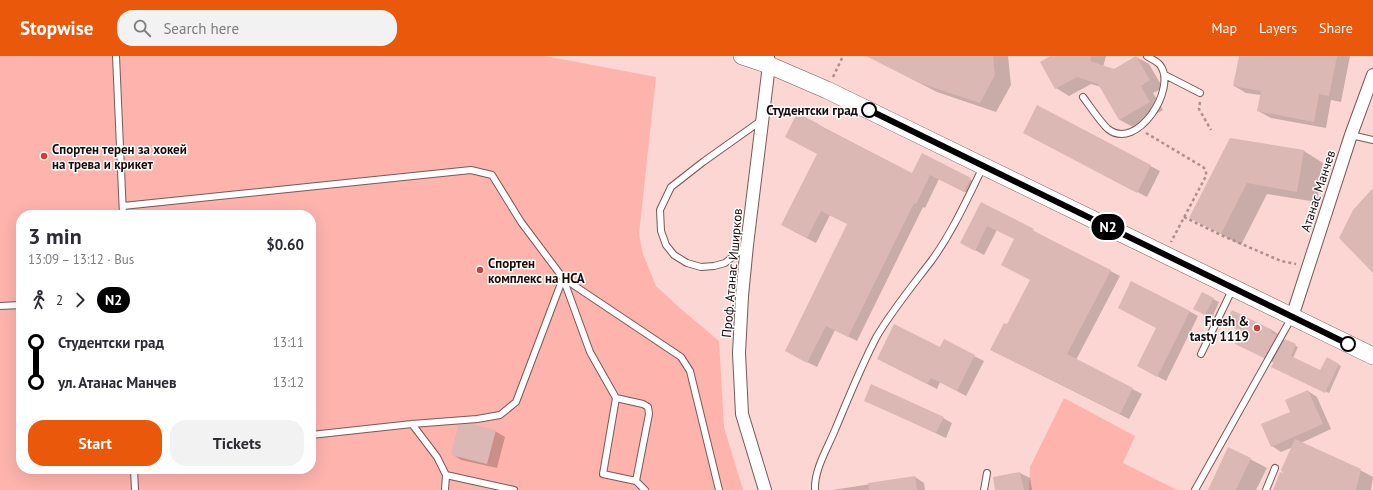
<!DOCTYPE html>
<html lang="en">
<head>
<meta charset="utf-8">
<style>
  body { margin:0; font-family:"PT Sans",sans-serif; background:#f2f2f3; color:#2b2b33; height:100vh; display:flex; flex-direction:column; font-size:15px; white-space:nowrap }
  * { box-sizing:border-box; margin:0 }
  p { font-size:13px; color:#7c7c81 }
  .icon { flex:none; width:22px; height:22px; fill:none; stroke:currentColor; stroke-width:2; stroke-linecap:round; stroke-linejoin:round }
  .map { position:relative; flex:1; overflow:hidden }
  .details { position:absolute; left:16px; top:154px; width:300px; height:264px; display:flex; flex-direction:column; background:#fff; border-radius:16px; box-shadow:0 4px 16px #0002 }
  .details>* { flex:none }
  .badge { padding:0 8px; border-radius:13px; font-size:14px; line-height:26px }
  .map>.badge { position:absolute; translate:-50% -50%; box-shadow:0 0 0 2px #fff }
  .legs { display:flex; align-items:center; gap:6px; height:44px; padding:0 12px; font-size:13px }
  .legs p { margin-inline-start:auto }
  .summary { display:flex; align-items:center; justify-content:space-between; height:68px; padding:0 12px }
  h1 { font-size:22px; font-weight:800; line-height:30px }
  .cta { display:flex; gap:8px; margin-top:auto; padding:8px 12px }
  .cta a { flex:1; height:46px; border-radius:16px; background:#ea580c; color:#fff; font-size:16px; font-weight:800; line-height:46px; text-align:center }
  .cta a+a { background:#f2f2f3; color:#2b2b33 }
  ul { padding:0 12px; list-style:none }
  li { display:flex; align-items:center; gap:14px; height:40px; font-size:15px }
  li i { display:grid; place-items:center; width:6px; height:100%; margin:0 5px; background:currentColor }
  li i::after { content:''; width:10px; height:10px; margin:-5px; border:3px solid; border-radius:50%; background:#fff }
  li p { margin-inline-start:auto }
  li:first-child i { background:linear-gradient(#0000 50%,currentColor 0) }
  li:last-child i { background:linear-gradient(currentColor 50%,#0000 0) }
  header { display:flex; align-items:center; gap:24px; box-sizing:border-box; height:56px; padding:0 20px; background:#ea580c; color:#fff }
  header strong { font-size:19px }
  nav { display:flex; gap:22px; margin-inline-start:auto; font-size:14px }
  .search { width:280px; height:36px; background:#f2f2f3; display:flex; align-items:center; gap:10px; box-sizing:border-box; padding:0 14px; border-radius:16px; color:#7c7c81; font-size:15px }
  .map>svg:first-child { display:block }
</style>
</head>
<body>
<header>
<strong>Stopwise</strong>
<div class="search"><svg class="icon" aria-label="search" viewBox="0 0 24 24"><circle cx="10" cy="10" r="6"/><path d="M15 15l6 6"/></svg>Search here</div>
<nav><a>Map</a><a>Layers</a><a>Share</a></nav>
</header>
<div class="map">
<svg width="1373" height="434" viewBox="0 0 1373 434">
  <rect width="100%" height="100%" fill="#fcd6d2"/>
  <path fill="#feb3ad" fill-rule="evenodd" d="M0,0H545L656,21L639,178L643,198L656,230L681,253L719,285L724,371L743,434H0ZM21,159H311V413H21Z
    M1064,342L1135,380L1123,407L1177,434H1029L1030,411Z"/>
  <path fill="#0003" d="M867,0H1008L1011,29L996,56L937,36Z
    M1052,0H1106L1103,11L1114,14L1136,1L1149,8L1163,32L1153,37L1163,54L1133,71L1120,64L1101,31L1091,28L1069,40L1056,32Z
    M1240,0H1350L1341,46L1331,44L1326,72L1271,62L1258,55L1261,39L1246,37L1234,30Z
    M1038,51L1160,115L1147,141L1034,82Z
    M798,58L913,118L923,99L979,128L973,140L939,123L925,152L923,151L857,285L835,274L817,311L795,300L848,168L830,159L816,187L791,174L818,98Z
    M1230,83L1304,95L1323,107L1317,146L1267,138L1241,189L1190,161Z
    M982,148L1120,220L1076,304L1142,338L1129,363L1001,299L1007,270L1031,224L1015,183L997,174L984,199L971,192Z
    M1213,243L1219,246L1212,262L1201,256Z
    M1189,255L1198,260L1166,325L1146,314Z
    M1232,255L1272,274L1281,280L1280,282L1298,291L1293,302L1321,315L1327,303L1341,310L1329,337L1276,312L1275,307L1245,292L1242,276L1236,272Z
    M940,293L974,300L984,305L966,340L940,326L937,333L888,308Z
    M1308,335L1317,341L1331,373L1301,387L1360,414L1373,421L1371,434H1274L1285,419L1293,391L1281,396L1272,390L1291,356Z
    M875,349L943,362L952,367L946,382Z
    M495,375L505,381L497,412L461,404L452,398Z
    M1250,403L1267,412L1256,434H1209Z
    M1020,417L1030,422L1032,434H996Z
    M915,421L924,427L925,434H833Z"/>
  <path fill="#dcb8b4" d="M866,0H993L995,19L980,47L920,27Z
    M1050,0H1091L1090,5L1114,13L1136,0L1150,24L1141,30L1150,46L1119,64L1098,28L1077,21L1055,33L1040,6Z
    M1239,0H1337L1329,40L1319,38L1314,66L1257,55L1261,35L1233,30Z
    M1037,49L1151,109L1137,137L1023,77Z
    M797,57L819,68L818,69L912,117L922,97L971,122L964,136L930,119L916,148L914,147L848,281L826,270L807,307L785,295L847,168L821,155L807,182L781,169L817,98L785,81Z
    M1230,82L1304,94L1297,136L1247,127L1221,178L1189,162Z
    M1373,132V217L1339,182L1353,154Z
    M981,146L1034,173L1033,175L1111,214L1067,298L1133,332L1120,358L990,294L1004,267L1007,268L1030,224L1001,209L1014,183L987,170L975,195L960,187Z
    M1131,225L1190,255L1157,321L1137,310L1156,272L1118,252Z
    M1202,236L1214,242L1205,259L1193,253Z
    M1232,254L1272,274L1271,277L1277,279L1264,302L1235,288L1241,275L1225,268Z
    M894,268L940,291L944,283L975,299L957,335L931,322L927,328L877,303Z
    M1285,283L1296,288L1291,300L1320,314L1327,301L1339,308L1325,337L1271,311L1274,306H1272Z
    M871,328L944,361L936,377L864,345Z
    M1308,334L1323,368L1271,391L1261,368L1290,356L1285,344Z
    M470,368L496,374L487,408L451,399L458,369Z
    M1295,383L1361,413L1356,434H1273L1280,416L1283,417L1281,414Z
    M1228,391L1251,402L1236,434H1208Z
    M1020,416L1024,434H995L993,421Z
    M915,420L917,434H869L868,427Z"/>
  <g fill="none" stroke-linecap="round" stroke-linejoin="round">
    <defs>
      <path id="lane" d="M116,0L123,159
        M1165,19L1200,37
        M1083,41C1089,49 1101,67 1108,73C1137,96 1178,32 1160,9C1157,5 1151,3 1147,0
        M1351,79L1373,84
        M123,150L471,114L492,119L521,166L563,222L590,296L616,342L603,418L636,425L645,434
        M746,190L725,207L714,210L701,211L687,207L674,199L666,189L661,175L660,154L671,131L703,106L762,64
        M563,222L681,301L690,315L719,434
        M0,250L21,249
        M1201,298L1232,234
        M616,342L643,348L648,351L649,358L636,425
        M412,368L437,401L446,419L445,434
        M311,379L412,368L477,363L500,359L516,346L563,222
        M134,413L135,434
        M446,419L514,434
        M815,434C814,414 827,393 835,374C848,343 861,310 877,280C893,253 913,229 932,204C953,175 967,143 983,111
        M984,434L987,417
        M1195,434L1292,261
        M1266,434L1275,412"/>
      <path id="street" d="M1292,261L1351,79L1373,19
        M765,434L742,358L739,297L742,240L747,189L769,9L768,1"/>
      <path id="secondary" d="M742,0L769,9L827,34L1373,300"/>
    </defs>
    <use href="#lane" stroke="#775855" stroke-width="8"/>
    <use href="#street" stroke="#775855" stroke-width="14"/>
    <use href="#secondary" stroke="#775855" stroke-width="18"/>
    <path stroke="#ac8f8c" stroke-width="2.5" stroke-dasharray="3 3" stroke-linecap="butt" d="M833,21L843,0
      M1200,46L1199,53L1211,74
      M1146,77L1203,111L1206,114V120L1171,186
      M1184,161L1223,180L1281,205L1296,208"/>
    <use href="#lane" stroke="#fff" stroke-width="6"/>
    <use href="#street" stroke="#fff" stroke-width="12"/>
    <use href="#secondary" stroke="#fff" stroke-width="17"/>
  </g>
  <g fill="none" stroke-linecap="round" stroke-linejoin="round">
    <defs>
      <path id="line-1" d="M869,54L1348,288"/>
    </defs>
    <use href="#line-1" stroke="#fff" stroke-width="9"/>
    <use href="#line-1" stroke="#000" stroke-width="6"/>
  </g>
  <g fill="#fff" stroke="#000" stroke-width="2">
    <circle cx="869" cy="54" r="7"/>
    <circle cx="1348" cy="288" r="7"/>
  </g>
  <g fill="#cd3e3f" stroke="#fff" stroke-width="1.5">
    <circle cx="44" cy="100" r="4"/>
    <circle cx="480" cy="214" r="4"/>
    <circle cx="1257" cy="272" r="4"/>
  </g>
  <g text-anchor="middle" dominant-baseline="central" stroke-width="3" stroke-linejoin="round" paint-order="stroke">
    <g font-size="13" font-weight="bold" fill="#170b0a" stroke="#fff" text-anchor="end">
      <text x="858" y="54">Студентски град</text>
    </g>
    <g font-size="13" font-weight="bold" fill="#170b0a" stroke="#fff" text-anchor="start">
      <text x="52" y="93">Спортен терен за хокей<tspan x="52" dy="15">на трева и крикет</tspan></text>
      <text x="488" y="207">Спортен<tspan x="488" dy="15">комплекс на НСА</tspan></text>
      <text x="1249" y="265" text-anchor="end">Fresh &amp;<tspan x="1249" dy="15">tasty 1119</tspan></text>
    </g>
    <g font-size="13" fill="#170b0a" stroke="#fff">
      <text transform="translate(1318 135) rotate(-72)">Атанас Манчев</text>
      <text transform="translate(732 217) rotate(-85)">Проф. Атанас Иширков</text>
    </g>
  </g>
</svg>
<b class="badge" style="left:1108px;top:171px;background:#000;color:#fff">N2</b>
<section class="details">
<div class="summary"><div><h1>3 min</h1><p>13:09 – 13:12 · Bus</p></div><b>$0.60</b></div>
<div class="legs"><svg class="icon" aria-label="walk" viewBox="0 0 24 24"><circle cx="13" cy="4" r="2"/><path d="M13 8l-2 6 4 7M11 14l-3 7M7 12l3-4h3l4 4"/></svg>2<svg class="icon" aria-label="forward" viewBox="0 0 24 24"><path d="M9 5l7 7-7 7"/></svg><b class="badge" style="background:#000;color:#fff">N2</b></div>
<ul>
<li><i style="color:#000"></i><b>Студентски град</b><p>13:11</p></li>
<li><i style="color:#000"></i><b>ул. Атанас Манчев</b><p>13:12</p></li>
</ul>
<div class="cta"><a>Start</a><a>Tickets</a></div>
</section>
</div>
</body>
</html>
